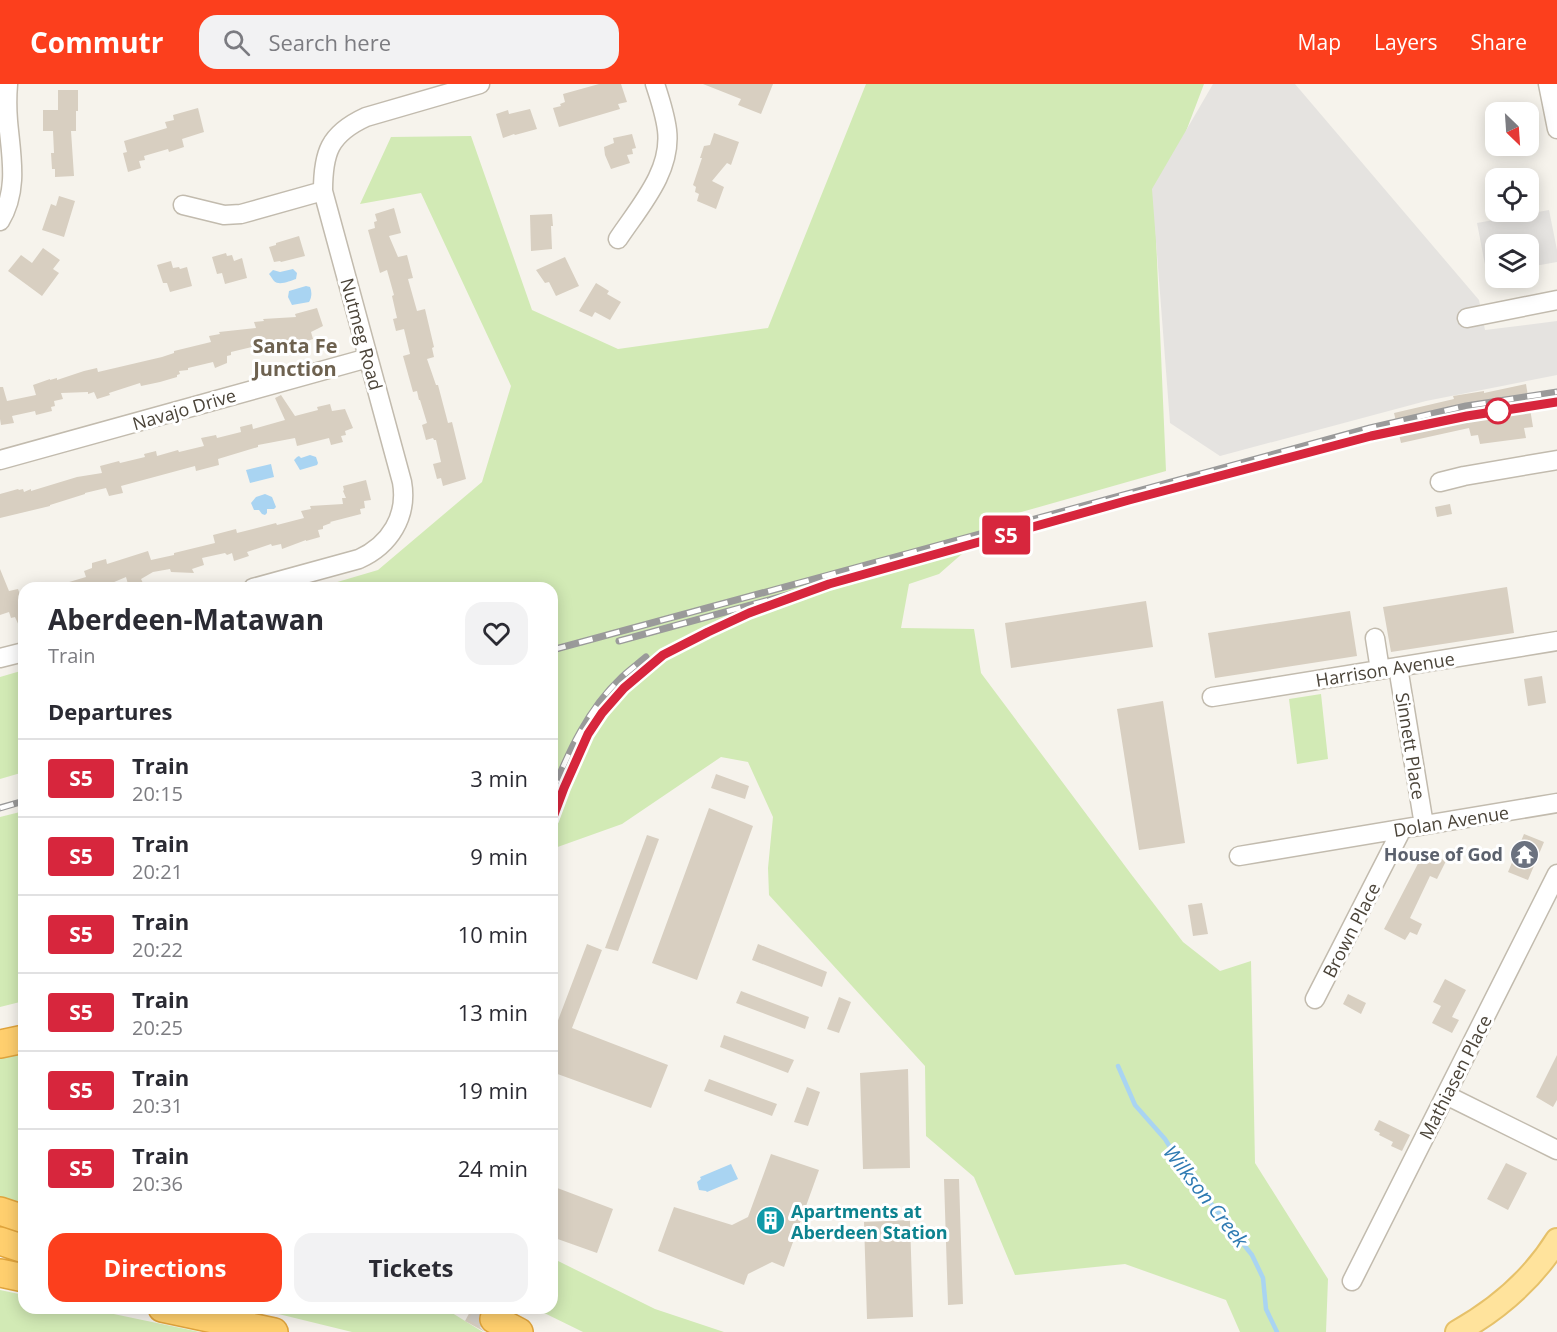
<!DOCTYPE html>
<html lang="en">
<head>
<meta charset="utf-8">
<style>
  body { margin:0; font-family:"Open Sans",sans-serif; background:#f2f2f3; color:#2b2b33; height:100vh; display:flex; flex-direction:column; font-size:22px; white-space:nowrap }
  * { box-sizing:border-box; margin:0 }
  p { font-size:20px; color:#7c7c81 }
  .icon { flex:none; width:33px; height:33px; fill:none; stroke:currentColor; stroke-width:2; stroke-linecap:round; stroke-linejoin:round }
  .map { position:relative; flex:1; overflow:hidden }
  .panel { position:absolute; left:18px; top:498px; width:540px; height:732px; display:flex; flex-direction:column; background:#fff; border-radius:18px; box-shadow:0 3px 15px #0003 }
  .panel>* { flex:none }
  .badge { padding:0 12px; border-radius:4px; font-size:21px; line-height:39px }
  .needle { width:39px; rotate:155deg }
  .controls { position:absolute; left:1485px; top:18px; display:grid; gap:12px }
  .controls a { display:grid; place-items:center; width:54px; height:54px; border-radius:12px; background:#fff; box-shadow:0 3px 15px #0003; font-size:30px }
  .map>.badge { position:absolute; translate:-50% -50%; box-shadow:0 0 0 3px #fff }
  h2 { padding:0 30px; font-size:22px; line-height:54px }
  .round { display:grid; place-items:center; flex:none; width:63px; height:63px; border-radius:18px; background:#f2f2f3 }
  .overview { display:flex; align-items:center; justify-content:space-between; height:102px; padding:0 30px }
  h1 { font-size:28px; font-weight:700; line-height:45px }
  .action { display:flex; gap:12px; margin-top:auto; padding:12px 30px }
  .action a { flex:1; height:69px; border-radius:18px; background:#fc3f1d; color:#fff; font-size:24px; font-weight:700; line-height:69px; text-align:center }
  .action a+a { background:#f2f2f3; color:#2b2b33 }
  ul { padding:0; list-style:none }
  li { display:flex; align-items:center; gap:18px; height:78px; padding:0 30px; border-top:2px solid #e1e1e2 }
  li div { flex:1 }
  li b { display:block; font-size:22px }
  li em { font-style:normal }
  li .badge { min-width:66px; font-weight:700; text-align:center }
  header { display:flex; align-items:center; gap:36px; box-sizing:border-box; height:84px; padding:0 30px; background:#fc3f1d; color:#fff }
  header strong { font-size:28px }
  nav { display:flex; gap:33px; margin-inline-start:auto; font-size:21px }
  .search { width:420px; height:54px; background:#f2f2f3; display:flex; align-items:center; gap:15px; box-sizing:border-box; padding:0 21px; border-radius:18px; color:#7c7c81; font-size:22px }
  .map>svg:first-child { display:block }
</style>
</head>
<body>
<header>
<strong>Commutr</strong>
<div class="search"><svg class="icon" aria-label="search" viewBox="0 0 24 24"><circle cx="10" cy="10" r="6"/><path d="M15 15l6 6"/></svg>Search here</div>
<nav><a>Map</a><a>Layers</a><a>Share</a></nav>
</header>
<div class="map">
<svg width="1557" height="1248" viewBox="0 0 1557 1248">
  <rect width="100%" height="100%" fill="#f6f3ec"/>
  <path fill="#d2eab5" d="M866,0H1204L1155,129L1166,387L1004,433L939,490L909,500L901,544L974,545L981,589L1131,790L1183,858L1220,887L1251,877L1255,1079L1328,1195L1326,1248H1240L1226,1216L1125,1180L1015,1191L974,1093L926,1052L925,982L769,811L768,784L773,733L748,678L721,673L622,740L552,765V504H317L378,486L482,398L511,302L421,109L360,120L391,53L471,52L532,226L618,265L768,244Z
    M24,586V688L0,695V593Z
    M1321,610L1328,675L1297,680L1289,615Z
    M24,727V917L0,923V733Z
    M24,965V1129L0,1119V967Z
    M552,1174L655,1225L724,1248H583L534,1224H552Z
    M0,1206L24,1211V1224H85L200,1248H0Z
    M254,1224H444L483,1248H352Z"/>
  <path fill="#e5e3e0" d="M1213,0H1295L1479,216L1485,246L1557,237V291L1426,317L1220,372L1170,339L1152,105Z
    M1549,126L1557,166V178L1529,183L1528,160H1496L1495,189L1487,191L1477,139Z"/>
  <path fill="#a9d4f2" d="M293,185L297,189L296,195C290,197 279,202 274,197C272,195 271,192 269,190L273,186L280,188Z
    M306,202L310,203C312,208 312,213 309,218L292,221L288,213L289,207Z
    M310,371L316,373L318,379L317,381L300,386L294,376L297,373L299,372L301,374Z
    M271,380L274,393L250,399L246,386Z
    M265,410L272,413L276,423L274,425H267V429L265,431L262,430L259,426H254L251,419L256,413Z
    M731,1080L738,1095L707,1108L706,1107L699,1106L697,1098L701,1095L700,1093Z"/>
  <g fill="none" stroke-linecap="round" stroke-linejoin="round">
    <path stroke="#a9d4f2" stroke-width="4.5" d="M1118,982L1135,1021L1165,1055L1185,1087L1252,1171L1263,1194L1266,1225L1277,1248"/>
  </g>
  <path fill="#d8cfc1" d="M599,0H621L627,18L618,20L620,25L559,43L553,24L561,22L560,20L565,18L563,10Z
    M703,0H773L761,30L738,21L741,15Z
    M58,6H78V27H76V47H71L74,92L55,93V85H52L51,69H54L53,47H43V26H58Z
    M198,24L204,48L182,55L184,63L169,68L168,65L144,72L145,76L139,77L141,84L128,88L123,69L127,68L124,57L167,44L165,38L174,36L173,31Z
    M530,25L537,45L515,51L514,50L503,54L496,30L508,26L509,30Z
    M714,49L739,58L731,81L727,79L712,97L724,103L716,125L697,117L699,110L695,108L696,103L693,101L702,74H700L704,62L710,61Z
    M632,50L636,64L632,65L633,70L627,71L630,79L611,85L605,71L604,63L614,59L613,54Z
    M59,112L75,117L64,153L42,146L51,120L56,122Z
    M394,124L401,149L389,152L398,173L407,171L413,194L408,195L417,227L425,225L434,263L432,264L434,273L427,275L436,301H438L448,339L452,338L466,395L443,402L441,394L437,395L433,380L441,378L436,356H434L433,354L426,356L422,341L427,339L420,316H419L417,307L413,308L403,272L410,270L404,245L396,247L393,235L397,234L392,212L394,211L387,186L380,189L368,146L375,144L374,138L377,137L375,130Z
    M552,130L553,142H551L552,165L531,167L530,131Z
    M299,152L305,172L281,178L280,177L274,178L269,163L276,161V159Z
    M43,164L60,176L53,185L59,189L42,212L8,187L21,171L32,179Z
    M226,169L227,172L232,171L234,177L242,174L247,194L225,200L222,189L217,190L212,173Z
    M565,173L579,202L556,212L549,198L545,199L536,186Z
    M171,177L173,184L179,183L180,185L187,183L192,202L170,208L167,199H163L157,181Z
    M596,199L609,207L607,210L621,218L610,236L595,228L592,233L579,227Z
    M317,224L323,242L311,248L313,255L298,260L297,256L272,262L273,266L258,270L256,262L231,268V271L227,272V279L215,284L213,278L188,284V286L179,287L180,290L177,291V293L160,298L141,302L140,299L109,309L110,311L97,315L94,308L88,310V308L61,309L63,315L54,317L55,322L51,323L52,327L36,331L35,327L12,332L14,339L1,341L0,335V303H3L7,317L36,311L33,301L50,295V296L57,294V296L84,287L97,284L98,288L162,273L174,269V267L211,258L209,252L220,250L219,248L256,244L254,238L264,237L263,235L296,233L295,230Z
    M1526,300L1533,343L1524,344L1526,354L1480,360L1478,351L1471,352L1469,344L1401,359L1394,329L1454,315L1453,312L1484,307V309Z
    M281,311L295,332L318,326L317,323L330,320L332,327L345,325L353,344L345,347L346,351L341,352L343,358L331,361L329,354L297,362L295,354L258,361V363L218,375L219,381L196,387L195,382L121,402L123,409L109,412L106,404L85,409V410L50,421V422L0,434V410L18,405L19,406L23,405L24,408L31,405V407L77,393L102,389L100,382L119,377L120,379L145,373L144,370L156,367L157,372L178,366L179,368L204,362L201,354L216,351L217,354L241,348L240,343L252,340L253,345L285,336L275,314Z
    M366,396L371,416L364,417L365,424L360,425L361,430L330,438L331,439L323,442V445L318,446L320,453L306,457V456L282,465L281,460L272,462L271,460L247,468L249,472L234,477L232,469L227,471L225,469L202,474L204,481L192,485L194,489L171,488L170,485L153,488L141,495L144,501L133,504H129L126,493L100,504H59V501L86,493L84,487L92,484V479L106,475L107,480L148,467L151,476L174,471V469L215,459L213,451L236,445L237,449L276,439L277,441L304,434L301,427L311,425L310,422L343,420L342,414H346L343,407L344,406L343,402Z
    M1450,420L1452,430L1437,433L1435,423Z
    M0,485L9,507L18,505L20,511L24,510V553L15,533L11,534L9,528L0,531Z
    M1507,503L1514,549L1391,568L1383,523Z
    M1146,517L1153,563L1011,584L1005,539Z
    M1350,527L1357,572L1215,594L1208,549Z
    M1542,592L1546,619L1528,622L1524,595Z
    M1163,617L1185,759L1139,766L1117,625Z
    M716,690L749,702L745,715L711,704Z
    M709,724L753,742L697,896L652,879Z
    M1524,750L1544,758L1528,796L1508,788Z
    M647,751L659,755L618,867L605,864Z
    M1423,770L1430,774L1432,771L1446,777L1437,795L1430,792L1410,834L1422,840L1417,851L1410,848L1405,856L1384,845Z
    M1202,819L1208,850L1193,852L1188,821Z
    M587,860L602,866L572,944L668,981L651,1024L552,988V937L557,939Z
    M758,860L827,888L822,903L752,876Z
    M1445,895L1466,906L1452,933L1459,936L1452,949L1432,939L1441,922L1433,918Z
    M741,907L809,933L805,945L736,919Z
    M1348,910L1366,919L1361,930L1343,920Z
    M839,913L851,918L839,949L827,945Z
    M724,951L794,976L788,989L720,963Z
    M1557,971V1016L1553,1023L1536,1013Z
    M908,985L910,1084L863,1085L860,989Z
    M709,995L777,1020L772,1032L704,1007Z
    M807,1003L820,1008L808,1042L794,1038Z
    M1379,1036L1410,1051L1402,1067L1391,1062L1393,1058L1379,1051L1380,1049L1374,1046Z
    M771,1070L819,1086L784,1183L772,1178L748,1190L744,1201L658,1167L674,1123L732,1141L748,1133Z
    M1506,1079L1527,1089L1508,1126L1487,1115Z
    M944,1095H959L963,1220L948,1221Z
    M552,1102L613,1125L597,1169L552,1153Z
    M910,1136L913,1233L867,1235L864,1138Z
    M472,1224H483L480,1228L478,1236L480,1243L485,1248L465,1237Z"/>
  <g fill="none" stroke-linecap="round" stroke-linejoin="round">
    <path stroke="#d4d0c8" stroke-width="27" stroke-dasharray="27 14" stroke-linecap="butt" d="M475,1224L494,1235"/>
    <defs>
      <path id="minor" d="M1548,0L1557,45
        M183,121L224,131L241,130L323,107
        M0,137C19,106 11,71 8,37C7,25 7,12 8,0
        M618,155C640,122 672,87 667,46C665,30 660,15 655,0
        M1467,234L1557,216
        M0,376L368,274
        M1440,398L1464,392L1557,376
        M253,504L359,475C390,461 408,432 402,398L323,107C323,69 329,50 366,33L480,0
        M1375,554L1380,586
        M0,574L24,568
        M1398,583L1424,741
        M1212,613L1557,557
        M1239,772L1557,719
        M1315,915L1402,745
        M1446,1011L1557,1066
        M1352,1197L1557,790"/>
      <path id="major" d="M1457,1248C1498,1225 1532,1196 1557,1156"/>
      <path id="highway" d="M0,960L24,955
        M0,1127L24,1135
        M0,1157L24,1165
        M0,1189L24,1194
        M162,1224L274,1248
        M494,1235L519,1248"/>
    </defs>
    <use href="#minor" stroke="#c2bbae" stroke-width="21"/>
    <use href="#major" stroke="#e6c16a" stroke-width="26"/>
    <use href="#highway" stroke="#e0a43c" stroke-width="30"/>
    <use href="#minor" stroke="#fff" stroke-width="18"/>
    <use href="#major" stroke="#ffe39c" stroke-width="22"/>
    <use href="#highway" stroke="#ffcf6e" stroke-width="27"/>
    <defs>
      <path id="rail" d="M1415,343L1467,332L1557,318
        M619,557L911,477
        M552,566L1370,344L1466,322L1557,308
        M552,709C569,667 588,625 621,594C629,586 638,580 646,573
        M0,724L24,717
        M552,736C562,707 574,678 588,651C619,591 692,550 754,527"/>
    </defs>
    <use href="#rail" stroke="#9a9a9a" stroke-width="7"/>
    <use href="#rail" stroke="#fff" stroke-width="4.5" stroke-dasharray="14" stroke-linecap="butt"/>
  </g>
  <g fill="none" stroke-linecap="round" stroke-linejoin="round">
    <defs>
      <path id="line" d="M552,736L564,704L588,650L602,629L624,604L663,571L708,548L749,529L829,500L1129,416L1371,352L1467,332L1557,318"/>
    </defs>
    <use href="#line" stroke="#fff" stroke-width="14"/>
    <use href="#line" stroke="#d7263d" stroke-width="9"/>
  </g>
  <defs>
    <symbol id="temple-disc" viewBox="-11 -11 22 22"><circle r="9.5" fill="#6b7280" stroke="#fff"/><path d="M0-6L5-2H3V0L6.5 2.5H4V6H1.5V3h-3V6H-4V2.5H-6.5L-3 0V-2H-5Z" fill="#fff"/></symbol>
    <symbol id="building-disc" viewBox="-11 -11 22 22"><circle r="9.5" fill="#0f9aa8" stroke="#fff"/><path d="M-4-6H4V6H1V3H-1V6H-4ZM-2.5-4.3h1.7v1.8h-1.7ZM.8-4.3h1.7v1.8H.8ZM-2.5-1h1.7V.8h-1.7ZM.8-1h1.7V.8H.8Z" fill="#fff"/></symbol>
  </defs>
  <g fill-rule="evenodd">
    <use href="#temple-disc" x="1508" y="754" width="33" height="33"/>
    <use href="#building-disc" x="754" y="1120" width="33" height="33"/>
  </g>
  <circle fill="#fff" stroke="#d7263d" stroke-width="3" cx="1498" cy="327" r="12"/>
  <g text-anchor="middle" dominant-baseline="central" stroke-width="6" stroke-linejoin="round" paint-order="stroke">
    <g font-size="18" fill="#4b4439" stroke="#fff">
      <text transform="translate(362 250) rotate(75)">Nutmeg Road</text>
      <text transform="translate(184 325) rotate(-16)">Navajo Drive</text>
      <text transform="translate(1385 585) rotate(-9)">Harrison Avenue</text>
      <text transform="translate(1411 662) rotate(81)">Sinnett Place</text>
      <text transform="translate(1451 737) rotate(-9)">Dolan Avenue</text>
      <text transform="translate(1351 846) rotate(-63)">Brown Place</text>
      <text transform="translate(1455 993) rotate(-63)">Mathiasen Place</text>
    </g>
    <g font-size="18" font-weight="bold" fill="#5b616d" stroke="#fff" text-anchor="end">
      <text x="1503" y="770">House of God</text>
    </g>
    <g font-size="18" font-weight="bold" fill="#0d838f" stroke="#fff" text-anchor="start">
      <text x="791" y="1127">Apartments at<tspan x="791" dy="21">Aberdeen Station</tspan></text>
    </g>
    <g font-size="20" font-weight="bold" fill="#6e6250" stroke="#fff">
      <text x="295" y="261">Santa Fe<tspan x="295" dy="23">Junction</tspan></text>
    </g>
    <g font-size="20" font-style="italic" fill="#2e7ab2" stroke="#fff">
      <text transform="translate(1206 1112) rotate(52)">Wilkson Creek</text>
    </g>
  </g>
</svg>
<div class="controls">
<a><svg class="needle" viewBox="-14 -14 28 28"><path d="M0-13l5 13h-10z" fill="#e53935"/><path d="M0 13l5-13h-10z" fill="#7c7c81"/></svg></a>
<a><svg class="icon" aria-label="locate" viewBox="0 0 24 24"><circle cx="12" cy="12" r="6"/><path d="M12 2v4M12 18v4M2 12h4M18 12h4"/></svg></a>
<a><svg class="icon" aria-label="layers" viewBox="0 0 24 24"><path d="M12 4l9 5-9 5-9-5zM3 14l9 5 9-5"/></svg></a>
</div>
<b class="badge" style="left:1006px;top:451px;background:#d7263d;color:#fff">S5</b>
<section class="panel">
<div class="overview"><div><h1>Aberdeen-Matawan</h1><p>Train</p></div><a class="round"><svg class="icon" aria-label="heart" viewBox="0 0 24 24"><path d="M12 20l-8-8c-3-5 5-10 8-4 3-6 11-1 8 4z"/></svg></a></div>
<h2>Departures</h2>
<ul>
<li><span class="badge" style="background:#d7263d;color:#fff">S5</span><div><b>Train</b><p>20:15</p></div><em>3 min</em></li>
<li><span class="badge" style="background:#d7263d;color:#fff">S5</span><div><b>Train</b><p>20:21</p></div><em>9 min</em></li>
<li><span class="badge" style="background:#d7263d;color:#fff">S5</span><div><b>Train</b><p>20:22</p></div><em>10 min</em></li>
<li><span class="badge" style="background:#d7263d;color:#fff">S5</span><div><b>Train</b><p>20:25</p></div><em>13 min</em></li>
<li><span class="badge" style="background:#d7263d;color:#fff">S5</span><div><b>Train</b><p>20:31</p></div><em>19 min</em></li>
<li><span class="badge" style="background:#d7263d;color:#fff">S5</span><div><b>Train</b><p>20:36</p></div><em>24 min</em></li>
</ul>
<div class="action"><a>Directions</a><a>Tickets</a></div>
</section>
</div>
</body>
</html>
